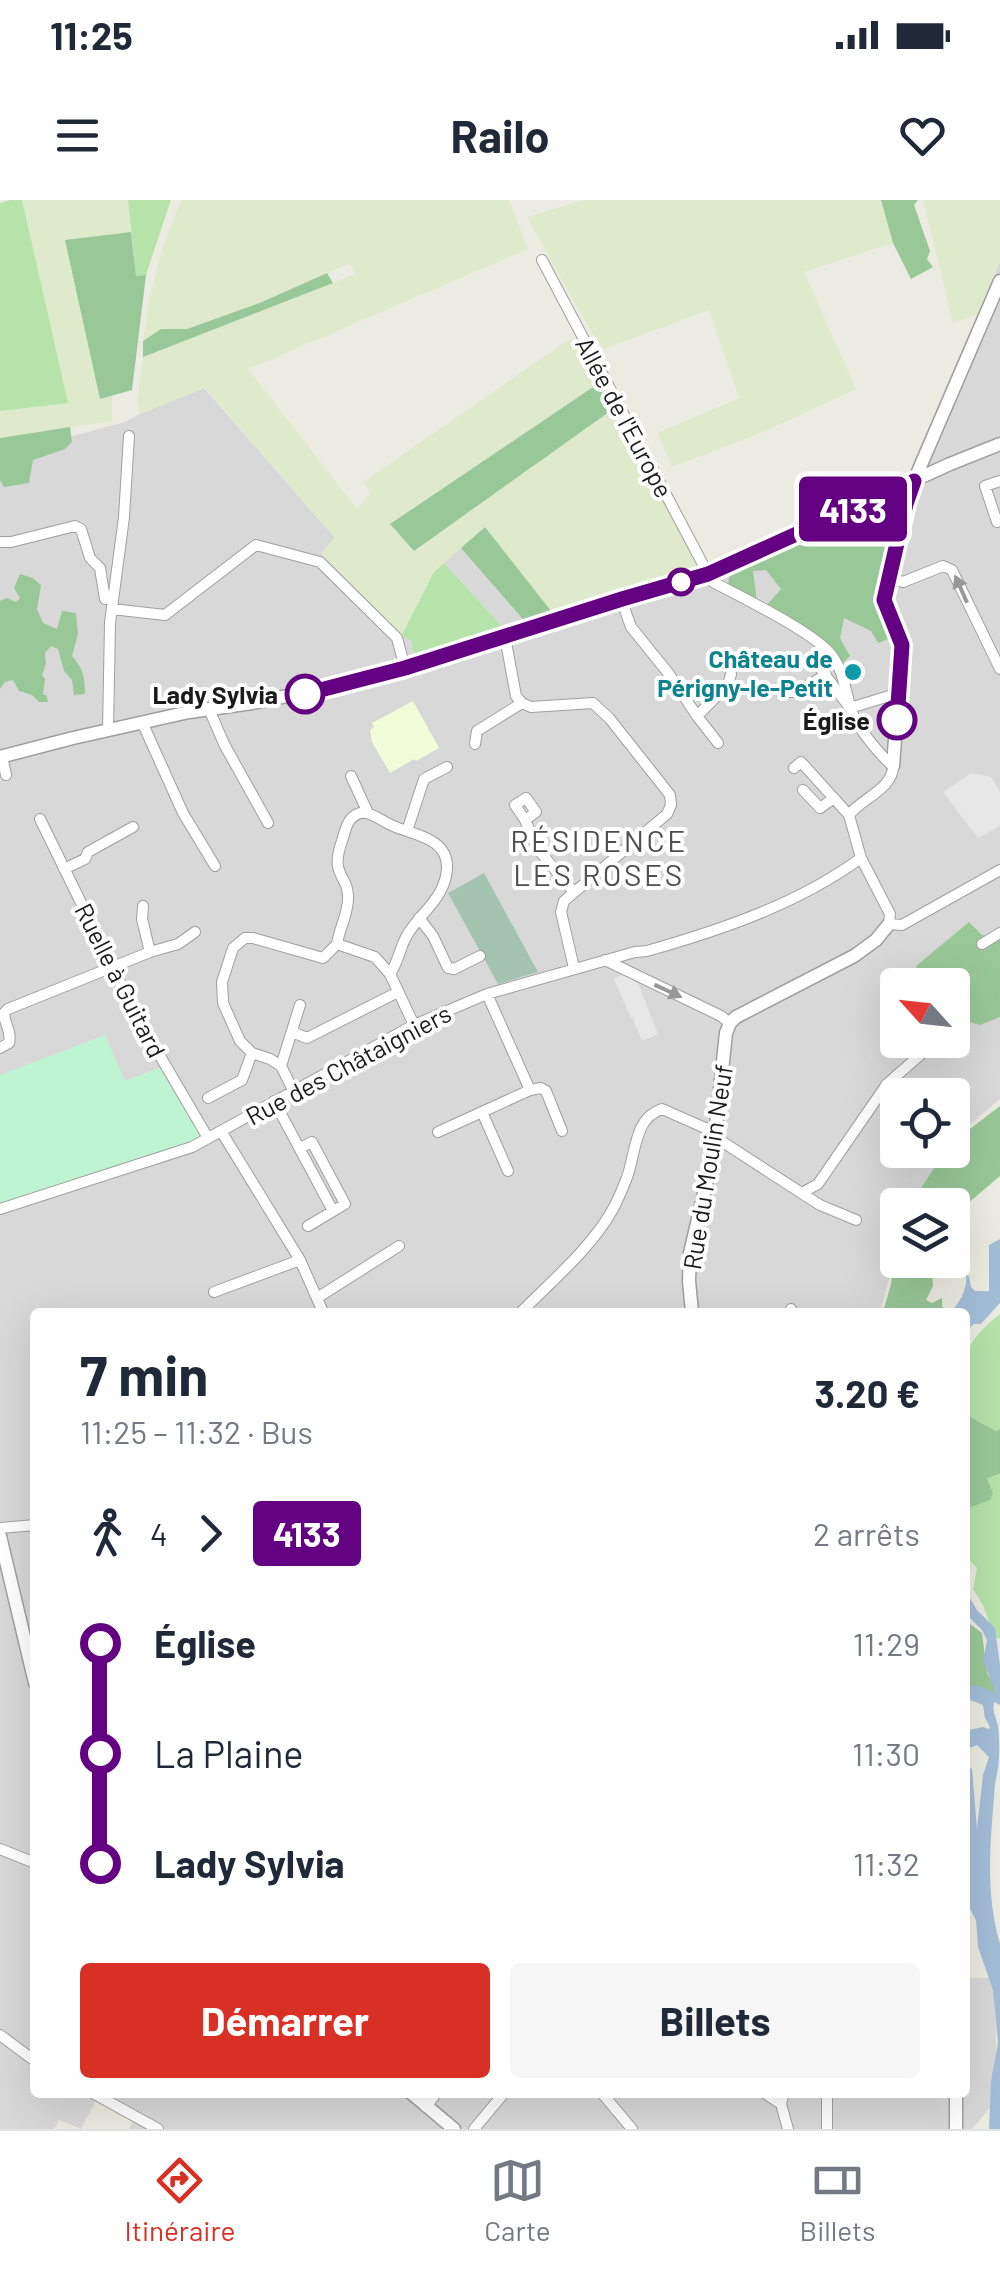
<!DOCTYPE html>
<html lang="fr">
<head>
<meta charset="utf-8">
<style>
  body { margin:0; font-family:Barlow,sans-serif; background:#f6f6f7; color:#1f2937; height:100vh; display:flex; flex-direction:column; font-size:38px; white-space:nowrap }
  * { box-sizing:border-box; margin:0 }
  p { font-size:32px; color:#747a83 }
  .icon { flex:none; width:55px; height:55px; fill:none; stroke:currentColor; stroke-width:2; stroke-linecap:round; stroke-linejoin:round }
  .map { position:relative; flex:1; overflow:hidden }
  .details { position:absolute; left:30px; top:1108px; width:940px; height:790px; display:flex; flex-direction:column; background:#fff; border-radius:10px; box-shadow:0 10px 40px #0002 }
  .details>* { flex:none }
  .badge { padding:0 20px; border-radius:8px; font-size:35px; line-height:65px }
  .needle { width:65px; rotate:297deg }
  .buttons { position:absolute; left:880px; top:768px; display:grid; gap:20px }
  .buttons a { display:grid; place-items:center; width:90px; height:90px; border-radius:10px; background:#fff; box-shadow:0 10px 40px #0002; font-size:50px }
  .map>.badge { position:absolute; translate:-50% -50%; box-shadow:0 0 0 5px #fff }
  .legs { display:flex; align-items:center; gap:15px; height:110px; padding:0 50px; font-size:32px }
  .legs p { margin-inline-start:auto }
  .summary { display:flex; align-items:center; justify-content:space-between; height:170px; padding:0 50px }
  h1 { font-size:55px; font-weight:700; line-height:75px }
  .cta { display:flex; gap:20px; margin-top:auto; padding:20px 50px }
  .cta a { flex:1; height:115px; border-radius:10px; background:#d93025; color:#fff; font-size:40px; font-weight:700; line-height:115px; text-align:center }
  .cta a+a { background:#f6f6f7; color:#1f2937 }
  ul { padding:0 50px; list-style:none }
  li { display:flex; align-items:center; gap:35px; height:110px; font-size:38px }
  li i { display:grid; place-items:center; width:15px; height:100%; margin:0 12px; background:currentColor }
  li i::after { content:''; width:25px; height:25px; margin:-12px; border:8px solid; border-radius:50%; background:#fff }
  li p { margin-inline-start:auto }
  li:first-child i { background:linear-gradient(#0000 50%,currentColor 0) }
  li:last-child i { background:linear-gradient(currentColor 50%,#0000 0) }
  .status { display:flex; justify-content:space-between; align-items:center; height:70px; padding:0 50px; background:#fff; direction:ltr }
  .status svg { height:28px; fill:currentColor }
  header { display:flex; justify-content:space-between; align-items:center; height:130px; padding:0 50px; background:#fff; font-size:45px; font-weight:700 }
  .tabs { display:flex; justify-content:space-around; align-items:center; height:140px; border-top:2px solid #e0e1e3; background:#fff; font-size:28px; color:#747a83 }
  .tabs a { display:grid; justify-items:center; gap:5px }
  .tabs .current { color:#d93025 }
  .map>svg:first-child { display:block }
</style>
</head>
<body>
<div class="status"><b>11:25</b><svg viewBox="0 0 49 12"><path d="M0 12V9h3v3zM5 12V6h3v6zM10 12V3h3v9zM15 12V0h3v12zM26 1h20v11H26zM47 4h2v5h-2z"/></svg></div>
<header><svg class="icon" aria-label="menu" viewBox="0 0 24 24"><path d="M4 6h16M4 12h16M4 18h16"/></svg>Railo<svg class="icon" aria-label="heart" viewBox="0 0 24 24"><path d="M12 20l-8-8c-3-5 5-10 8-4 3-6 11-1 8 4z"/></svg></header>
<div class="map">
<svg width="1000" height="1929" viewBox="0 0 1000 1929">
  <rect width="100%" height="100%" fill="#ecebe1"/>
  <path fill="#d9d8d8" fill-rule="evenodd" d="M1000,62V899L968,926L953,948L952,895H898V950H951L913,1005H898L897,1049L880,1112H35V1892H965V1778H994L998,1898L972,1929H129L137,1913L100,1893L81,1929L59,1920L54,1929H0V248L50,242L125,222L140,214L204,188L335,338L322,354L402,435L412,442L504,429L444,363L461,348L527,424L710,362L910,271ZM898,785H952V840H898Z"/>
  <path fill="#f2fcd9" d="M413,501L439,548L416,561L414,559L390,573L372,542L370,530L374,527L372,523Z"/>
  <path fill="#dfeacd" d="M22,0H128L131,32L66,40L100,199L112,195V221L0,238V211L67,202Z
    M181,0H509L528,49L248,169L357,309L371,293L363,282L568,140L581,142L602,181L390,325L415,351L616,207L697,361L694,369L555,416L485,327L434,372L402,435L321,353L335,338L205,188L140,214L137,201L143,157L355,74L350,63L263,102L187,129H161L143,141L149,100L163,45Z
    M583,0H881L893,43L804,72L856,189L761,233L672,267L657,233L739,198L709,110L604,149L590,130L527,17Z
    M923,0H1000V62L977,115L953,123Z"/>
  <path fill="#b5e3a9" d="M10,0H22L68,203L0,211V3Z
    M128,0H171L146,75L136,76Z
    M444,363L505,430L423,457L413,451L412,442L402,435L434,372Z
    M1000,1114V1229L996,1231L965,1214C965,1163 956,1149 1000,1114Z
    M1000,1274V1439L995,1438L983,1405L973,1389L977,1368L968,1359L965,1319L971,1307L993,1293L987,1278Z"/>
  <path fill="#99c898" d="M881,0H918L914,5L930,51L927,59L933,67L911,79L893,43Z
    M131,32L136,76L146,75L132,190L100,199L65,40Z
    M327,73L333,83L143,157V141L161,129H187L262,102Z
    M602,181L616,207L414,351L390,324Z
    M70,227L72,242L65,249L33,260L29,283L4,287L0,280V238Z
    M893,296L892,303L901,305L877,404L893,437L878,443L871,431L844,418L840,438L850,456L842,464L824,440L765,407L781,389L766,370L753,371L757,402L728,386L730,371L860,314L878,337L887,330L888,321L876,318L870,310Z
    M485,327L555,416L527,424L461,348Z
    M20,374L33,378L41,385L37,409L43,423L57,429L62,411L76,413L78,434L72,456C83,468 85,478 85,494L74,495L72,480L64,471L58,449L51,446L45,453L46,464L42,475L45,479L43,494L47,496L48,502H39L32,495L19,491L13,480L5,482L0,489V401L7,398L16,402L20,398L14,388Z
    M969,722L982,735L1000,737V817L980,825L966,821L953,828L952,785H920L922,780L916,766Z
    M1000,906V976L953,1016L952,1005H910L946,950H952L953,942Z
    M897,1040L898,1060H944L943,1068L932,1072L933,1086L926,1100L932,1103L942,1098V1106L946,1112H883L891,1084L895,1043Z
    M965,1214L996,1231L1000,1229V1274L987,1278L993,1293L990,1300L971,1307L965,1319Z
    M965,1413L970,1424L982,1433L987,1473L995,1486L996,1496L965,1490Z"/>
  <path fill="#a4c3b1" d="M484,673L538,772L498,784L448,693Z"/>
  <path fill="#bff4d2" d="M105,835L125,881L161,867L202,936L190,942L0,1004V875Z"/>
  <path fill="#e7e7e7" d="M971,573L991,577L1000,592V626L978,638L943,592Z
    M622,774L638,783L658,834L642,841L633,819L636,817L631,818L614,779Z"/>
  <path fill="#a4bdd7" d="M1000,1039V1103L981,1124H974L965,1132V1112H951C959,1103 968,1089 966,1075L969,1076L971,1087L975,1091H989V1045Z
    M965,1372L968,1395L977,1410L995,1428L1000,1465V1505L994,1502C992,1513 996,1516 998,1526C1000,1543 1000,1566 995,1583C991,1641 984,1687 1000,1744V1929H989L991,1881L998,1843L993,1790L978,1747L976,1720L969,1707L965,1564L972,1569L977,1629L983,1575L989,1557L977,1545L965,1550V1531L983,1527L989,1529L990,1527L985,1518L983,1505L965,1498V1484L979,1486L996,1493L983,1461L987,1440L982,1430L965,1413Z"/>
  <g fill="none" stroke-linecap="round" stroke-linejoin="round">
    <defs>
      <path id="minor" d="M542,60L708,374L713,382C741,397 818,434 833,457C845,474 846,498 854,517C861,532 881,556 893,566C893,589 862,598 849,615L861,658L890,714L889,724L902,725L1000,670
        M1000,281L985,286L997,322L1000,321
        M0,342H11L75,326L81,329L90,358L100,368L105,399
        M889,378L903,382L943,366L952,370L1000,469
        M621,399L631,427L669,474L697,516L718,543
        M112,409L165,415L256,345L320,362L397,438L405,468
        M505,437L516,496L522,503L531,507L593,503L610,519L670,595L671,605L667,614L564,701L561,712L574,768
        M814,460L850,508L899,493
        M789,492H796L826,475
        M209,509L224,544L268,623
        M697,516L728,485L731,474
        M142,522L183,613L215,666
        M108,530L110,423L124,317L129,236
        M475,544L477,531L522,503
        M2,556L6,575
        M794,568L801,562L849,615
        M351,576L368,613
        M803,590L820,608L834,598
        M40,619L136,815L208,938
        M525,620L515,605L526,598L536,612L525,620L537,648L573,691
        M407,631L424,579L447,567
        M64,669L85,659L88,652L133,627
        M143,706L142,719L150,752
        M419,718L433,736L448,768L454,769L480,756
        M337,744C339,729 348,714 348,699C349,674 329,677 342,641C344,635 346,625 350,620C363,604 378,619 391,625C412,635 448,637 447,668C446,696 423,711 409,732C400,745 399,761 390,774
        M337,744L375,757L390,774L414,825
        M982,744L1000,733
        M605,760L721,816L730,823
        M292,832L307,838L398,792
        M0,848L9,843C12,831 4,824 4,813L8,809L150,752L178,744L195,732
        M281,866L300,805
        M293,890L281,866L270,859L252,853L240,841L223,803L222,782L233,748L245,738H253L323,758L337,744
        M530,890L541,888L546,891L562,931
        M208,898L242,880L252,853
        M274,901L333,1011
        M482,912L508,971
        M221,931L300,1060L323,1112
        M438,932L530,890L487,794
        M300,948L312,942L345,1004L308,1026
        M802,993L818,984L887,884L927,849
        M0,1009L192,947L414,825L487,794L635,752L647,751C721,730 798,704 861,658
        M214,1092L300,1060
        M317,1098L399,1046
        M521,1112C552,1081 592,1047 613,1009C618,1000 622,990 626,980C636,956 633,918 662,909L712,931L715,937L820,1005L856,1020
        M790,1112L791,1109
        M0,1328L35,1325
        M0,1649L35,1663
        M0,1835L35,1861
        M91,1892L158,1929
        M601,1892L632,1929
        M763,1892L781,1904
        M784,1892L781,1904L788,1929
        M827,1892V1929
        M426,1907L437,1892
        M474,1929L505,1892"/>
      <path id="tertiary" d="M0,557L73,538L189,512L252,503L357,482L708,374L950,264L1000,244
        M893,566L902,445L885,401L889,378L914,281L1000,81
        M692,1112L689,1081L690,1053L713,955L726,833L730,823L736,817L854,756L876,740L889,724
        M0,1336L35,1483
        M410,1892L454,1929
        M956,1929V1892"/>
    </defs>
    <use href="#minor" stroke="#9f9f9f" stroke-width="12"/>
    <use href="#tertiary" stroke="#9f9f9f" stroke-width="15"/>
    <use href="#minor" stroke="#fff" stroke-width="10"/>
    <use href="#tertiary" stroke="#fff" stroke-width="12"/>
  </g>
  <defs><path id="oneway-solid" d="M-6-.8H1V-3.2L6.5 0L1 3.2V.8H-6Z" transform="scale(2.5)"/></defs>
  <g fill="#989898">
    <use href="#oneway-solid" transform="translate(961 389) rotate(-114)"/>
    <use href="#oneway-solid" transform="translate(668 791) rotate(25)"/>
  </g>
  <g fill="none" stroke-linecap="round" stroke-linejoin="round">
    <defs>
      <path id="line-1" d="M305,494L405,468L622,399L708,374L914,281L906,304L884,400L902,445L897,520"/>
    </defs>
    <use href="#line-1" stroke="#fff" stroke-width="22"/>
    <use href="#line-1" stroke="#640082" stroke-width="15"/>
  </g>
  <g fill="#fff" stroke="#640082" stroke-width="5">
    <circle cx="681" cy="382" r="12"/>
    <circle cx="305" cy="494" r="18"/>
    <circle cx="897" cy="520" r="18"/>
  </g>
  <circle fill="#0f9aa8" stroke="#fff" stroke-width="4" cx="853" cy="472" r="10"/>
  <g text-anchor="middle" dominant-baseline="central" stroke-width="8" stroke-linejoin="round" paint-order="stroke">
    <g font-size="25" fill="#1b1b1b" stroke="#fff">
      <text transform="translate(625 217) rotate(62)">Allée de l'Europe</text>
      <text transform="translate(121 780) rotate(63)">Ruelle à Guitard</text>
      <text transform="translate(348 864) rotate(-28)">Rue des Châtaigniers</text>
      <text transform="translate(707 967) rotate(-81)">Rue du Moulin Neuf</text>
    </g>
    <g font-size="25" font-weight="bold" fill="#0d838f" stroke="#fff" text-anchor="end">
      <text x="833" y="458">Château de<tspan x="833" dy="29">Périgny-le-Petit</tspan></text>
    </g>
    <g font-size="25" font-weight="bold" fill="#1b1b1b" stroke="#fff" text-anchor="end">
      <text x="278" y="494">Lady Sylvia</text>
      <text x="870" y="520">Église</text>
    </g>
    <g font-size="30" letter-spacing="2.5" fill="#4e4e4e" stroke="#fff">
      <text x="599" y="640">RÉSIDENCE<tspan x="599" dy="34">LES ROSES</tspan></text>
    </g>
  </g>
</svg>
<div class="buttons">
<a><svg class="needle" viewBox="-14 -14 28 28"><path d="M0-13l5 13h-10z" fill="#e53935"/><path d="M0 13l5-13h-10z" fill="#747a83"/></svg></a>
<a><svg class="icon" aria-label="locate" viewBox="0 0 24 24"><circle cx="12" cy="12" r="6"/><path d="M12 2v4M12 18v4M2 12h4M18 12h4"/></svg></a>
<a><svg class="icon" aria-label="layers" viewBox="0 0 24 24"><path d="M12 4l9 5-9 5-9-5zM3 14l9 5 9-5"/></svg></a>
</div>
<b class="badge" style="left:853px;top:309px;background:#640082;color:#fff">4133</b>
<section class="details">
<div class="summary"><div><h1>7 min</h1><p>11:25 – 11:32 · Bus</p></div><b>3.20 €</b></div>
<div class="legs"><svg class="icon" aria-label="walk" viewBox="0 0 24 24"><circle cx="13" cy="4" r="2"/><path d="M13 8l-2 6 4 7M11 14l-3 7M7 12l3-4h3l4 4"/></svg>4<svg class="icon" aria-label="forward" viewBox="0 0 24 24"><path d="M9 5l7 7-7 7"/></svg><b class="badge" style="background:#640082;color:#fff">4133</b><p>2 arrêts</p></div>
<ul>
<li><i style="color:#640082"></i><b>Église</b><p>11:29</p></li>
<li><i style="color:#640082"></i><span>La Plaine</span><p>11:30</p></li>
<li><i style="color:#640082"></i><b>Lady Sylvia</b><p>11:32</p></li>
</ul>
<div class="cta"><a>Démarrer</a><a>Billets</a></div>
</section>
</div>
<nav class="tabs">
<a class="current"><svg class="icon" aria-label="directions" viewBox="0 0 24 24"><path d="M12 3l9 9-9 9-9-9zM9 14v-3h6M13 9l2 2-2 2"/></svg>Itinéraire</a>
<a><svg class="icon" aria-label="map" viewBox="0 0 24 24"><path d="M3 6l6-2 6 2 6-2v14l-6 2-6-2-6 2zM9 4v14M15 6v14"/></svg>Carte</a>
<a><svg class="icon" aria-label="tickets" viewBox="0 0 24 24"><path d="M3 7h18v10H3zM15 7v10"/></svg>Billets</a>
</nav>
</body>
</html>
